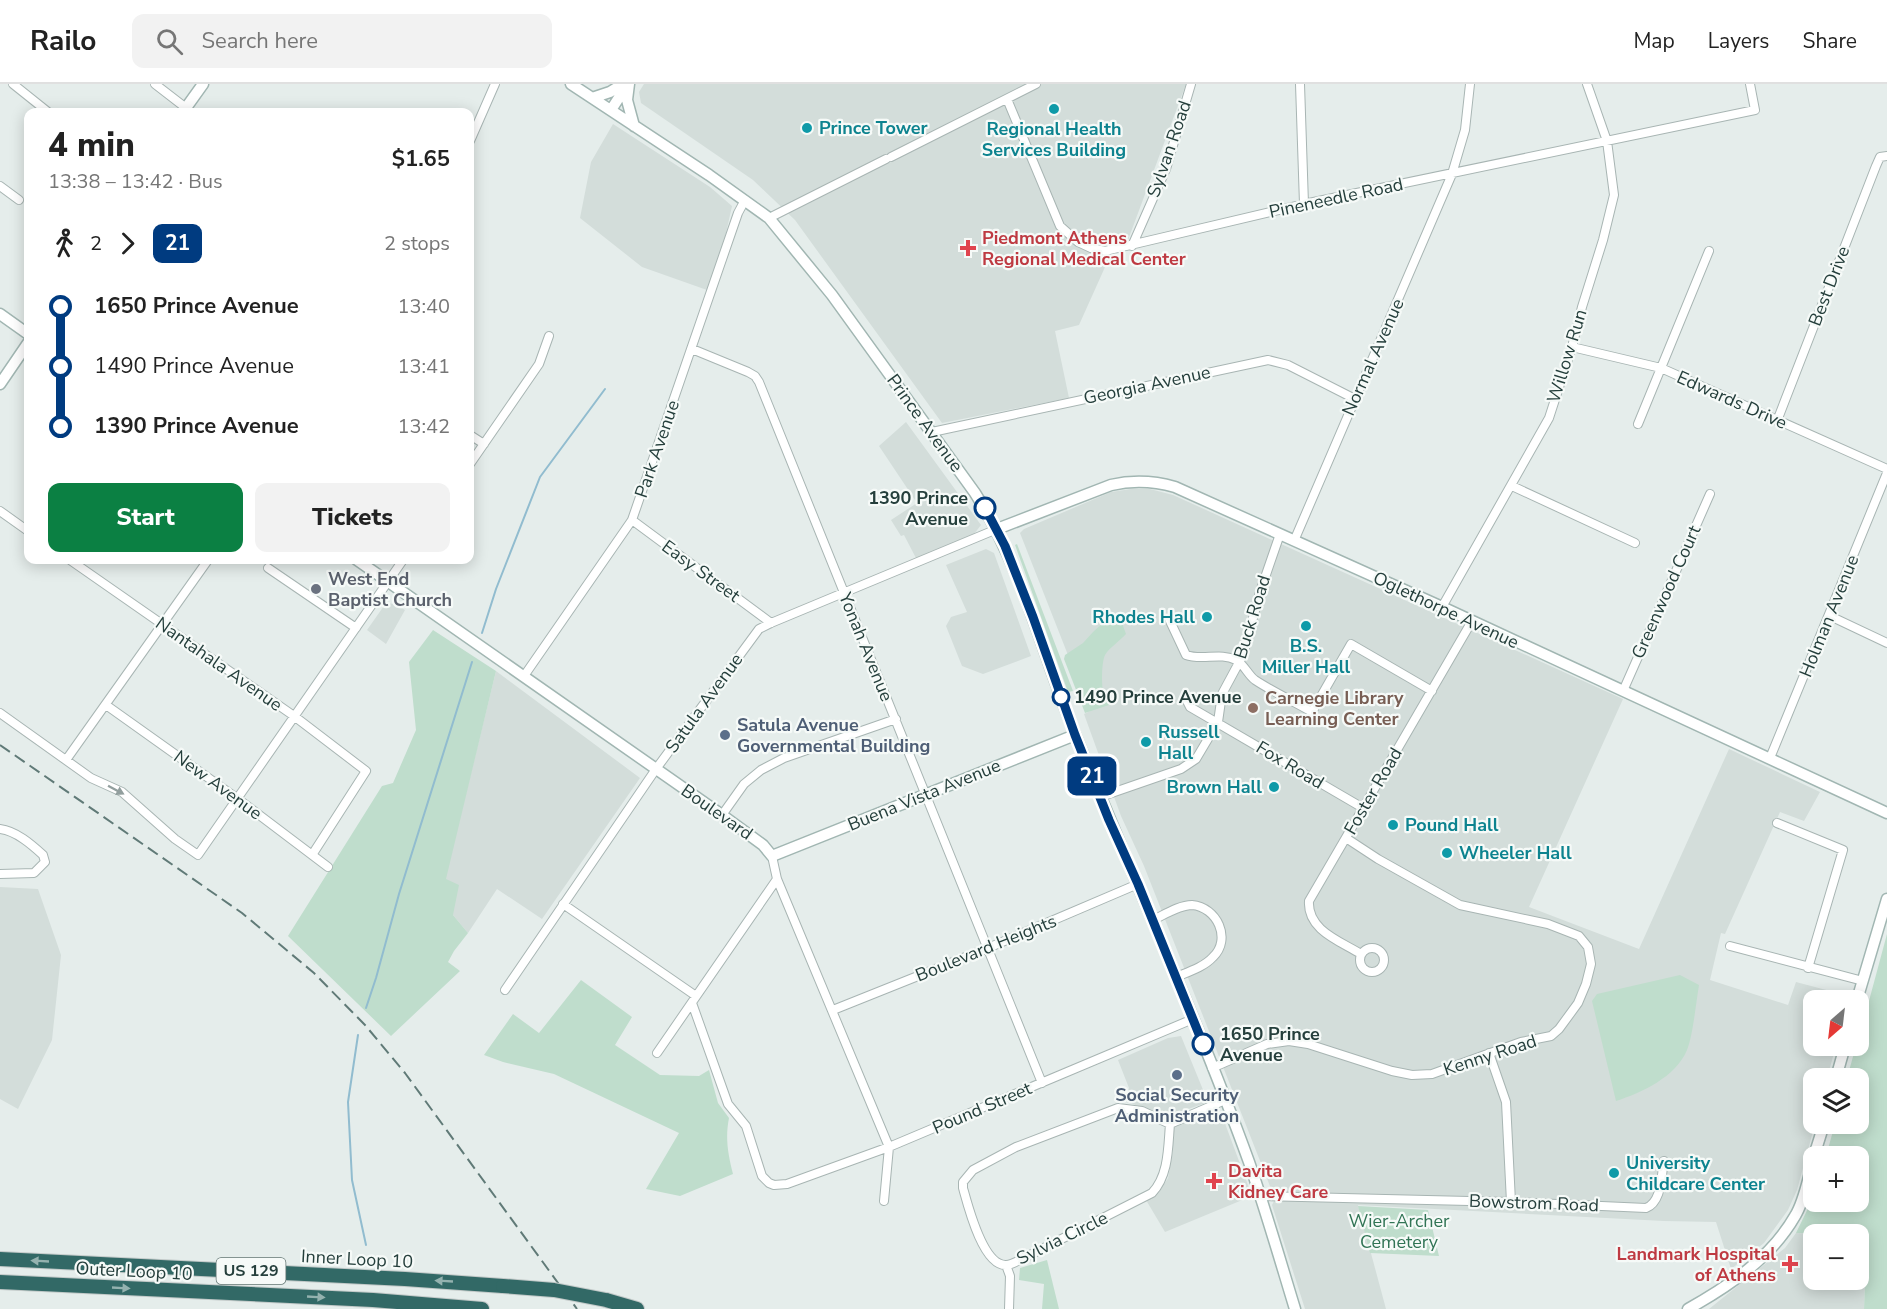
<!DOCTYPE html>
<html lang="en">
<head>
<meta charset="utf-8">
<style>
  body { margin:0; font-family:"Nunito Sans",sans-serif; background:#f2f2f2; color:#222; height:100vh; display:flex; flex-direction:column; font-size:22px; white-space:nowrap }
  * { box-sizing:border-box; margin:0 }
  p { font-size:20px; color:#767676 }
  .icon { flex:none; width:33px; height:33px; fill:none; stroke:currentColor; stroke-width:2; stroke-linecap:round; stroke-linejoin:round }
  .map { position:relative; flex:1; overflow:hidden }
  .panel { position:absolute; left:24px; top:24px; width:450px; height:456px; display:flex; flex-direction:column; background:#fff; border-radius:12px; box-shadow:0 3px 15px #0003 }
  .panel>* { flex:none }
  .badge { padding:0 12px; border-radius:9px; font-size:21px; line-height:39px }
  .needle { width:39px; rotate:208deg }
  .tools { position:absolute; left:1803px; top:906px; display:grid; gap:12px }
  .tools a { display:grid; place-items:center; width:66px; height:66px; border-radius:12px; background:#fff; box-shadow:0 3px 15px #0003; font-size:30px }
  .map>.badge { position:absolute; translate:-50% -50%; box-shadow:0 0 0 3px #fff }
  .legs { display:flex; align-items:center; gap:9px; height:66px; padding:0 24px; font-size:20px }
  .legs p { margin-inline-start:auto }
  .summary { display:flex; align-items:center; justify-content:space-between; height:102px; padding:0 24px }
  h1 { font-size:33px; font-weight:800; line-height:45px }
  .cta { display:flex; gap:12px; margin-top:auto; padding:12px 24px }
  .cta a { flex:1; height:69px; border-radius:12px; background:#0b8043; color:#fff; font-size:24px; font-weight:800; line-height:69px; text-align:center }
  .cta a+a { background:#f2f2f2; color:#222 }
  ul { padding:0 24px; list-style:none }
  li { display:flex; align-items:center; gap:21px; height:60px; font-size:22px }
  li i { display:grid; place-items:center; width:9px; height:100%; margin:0 8px; background:currentColor }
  li i::after { content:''; width:15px; height:15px; margin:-8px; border:4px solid; border-radius:50%; background:#fff }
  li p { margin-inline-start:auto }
  li:first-child i { background:linear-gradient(#0000 50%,currentColor 0) }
  li:last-child i { background:linear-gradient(currentColor 50%,#0000 0) }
  header { display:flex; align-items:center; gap:36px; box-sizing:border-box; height:84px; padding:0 30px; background:#fff; border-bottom:2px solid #e0e0e0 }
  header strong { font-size:28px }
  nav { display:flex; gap:33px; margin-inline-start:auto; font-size:21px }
  .search { width:420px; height:54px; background:#f2f2f2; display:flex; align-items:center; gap:15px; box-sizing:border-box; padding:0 21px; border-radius:12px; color:#767676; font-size:22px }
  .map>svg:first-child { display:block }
</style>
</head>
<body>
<header>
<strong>Railo</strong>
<div class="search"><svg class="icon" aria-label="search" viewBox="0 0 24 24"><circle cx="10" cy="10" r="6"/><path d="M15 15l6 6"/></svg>Search here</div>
<nav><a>Map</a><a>Layers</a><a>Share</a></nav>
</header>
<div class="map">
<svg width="1887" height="1225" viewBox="0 0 1887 1225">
  <rect width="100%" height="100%" fill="#e5edeb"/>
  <path fill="#d3ddda" d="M644,0H1186L1128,156L1110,172L1079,241L1055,247L1069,314L942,339L795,136L753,96L641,19L639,8Z
    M613,40L710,103L732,122L724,158L707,206L642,183L580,134L591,78Z
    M906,338L981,441L971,454L917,476L904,451L901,452L891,436L917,419L879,362Z
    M1131,405H1150L1173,411L1623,615L1529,823L1639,865L1729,665L1820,708L1804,737L1780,728L1725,850L1721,849L1710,896L1788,921L1796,898L1849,912L1848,916H1814V962H1836L1827,994H1814L1815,1040L1797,1106L1788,1126L1764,1159L1731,1185L1716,1138L1664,1137L1358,1121L1386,1225H1305L1272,1121L1275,1115L1144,782L1121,732L1084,630L1090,627L1020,449L1024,445L1111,408Z
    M986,465L994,469L1031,572L983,590L962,582L946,542L951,533L967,528L946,481Z
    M386,519L395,520L405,526L386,560L367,546Z
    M496,587L640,694L542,835L497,805L468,849L453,831L445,795Z
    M0,803L38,805L61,871L52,956L18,1025L0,1015Z
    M1181,952L1208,1018L1169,1032L1126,1018L1129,1004L1118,976L1168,954Z
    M1213,1028L1220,1030L1223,1034L1252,1112L1165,1148L1146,1116L1161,1105L1168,1094L1173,1067V1045L1177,1041Z
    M1796,1149L1827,1150H1814V1196H1858L1859,1152L1867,1153L1864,1225H1709L1785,1164Z"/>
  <path fill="#bfddcc" d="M1017,460L1073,607L1068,608L1015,461Z
    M1119,531L1126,550C1120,557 1110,563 1105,571C1101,579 1101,608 1105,615L1113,616L1115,619L1085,629L1064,575L1065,571L1083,559L1093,548L1105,537Z
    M433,546L496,587L446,795L459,801L453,831L468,849L454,867L448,878L460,887L391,952L288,852L382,702L393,699L416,646L409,578Z
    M1887,850V1225H1864L1867,1153L1859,1152L1858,1150L1796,1149L1813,1114L1814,1118H1858V1072H1826L1835,1040H1858V994H1847L1856,962H1858L1859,954Z
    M1680,891L1699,901C1696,919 1693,951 1687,966C1676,993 1641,1009 1616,1017L1592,917L1597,910Z
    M581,896L632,933L615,961L660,991L699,992L709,986L718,1019L729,1034C725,1054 728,1070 733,1090L680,1112L646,1105L679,1049L554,990L503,978L484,971L513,930L539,949Z
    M1358,1122L1428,1126L1439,1172L1370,1169Z
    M1047,1176L1059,1225H1042L1044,1200L1019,1196L1020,1184Z"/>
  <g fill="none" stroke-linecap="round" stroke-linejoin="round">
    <path stroke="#91bccf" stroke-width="2" d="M482,549L496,505L540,393L605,305
      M366,924L376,894L399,810L472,578
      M358,951L348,1018L352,1096L366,1161"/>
    <defs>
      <path id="street" d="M13,0L48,28
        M155,0L186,24
        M1300,0L1304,120
        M1007,15L1060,142L1078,158L1091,164L1105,167L1304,120L1755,26L1750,0
        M470,57L495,0
        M891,73L1036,0
        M0,102L19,116
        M769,134L886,75
        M1132,162L1166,85L1191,0
        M1572,263L1661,284L1887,385
        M692,265L748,288L755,292L759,298L1042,999
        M1777,337L1876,82L1880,73L1887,72
        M1638,340L1709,167
        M932,348L1268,276L1288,281L1355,315
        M470,351L484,360
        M470,380L539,280L549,252
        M1512,402L1635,459
        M0,427L28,447
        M632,436L771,539
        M1294,457L1452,90L1465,46L1470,0
        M70,476L294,632L366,687L312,771
        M268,484L356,544
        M1442,523L1549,334L1572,263L1582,223L1603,156L1614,111L1607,57L1587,0
        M1830,532L1887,559
        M1170,537L1186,571C1202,577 1220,568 1236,576C1244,580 1248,591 1255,596C1273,608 1293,617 1312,628L1351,560L1432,607
        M524,592L632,436L738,129L745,116
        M1623,607L1710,410
        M1185,613L1190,623L1363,724
        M106,621L238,715L328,783
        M0,629L91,694L122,708L175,755L198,771L403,476
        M1770,674L1887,389
        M66,676L208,476
        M1100,713L1181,685L1196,675L1218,638L1222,610L1243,571L1260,508L1280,450
        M722,731L744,700L761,686L784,674L896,635
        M1777,739L1843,766L1808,884
        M0,745C16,747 31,760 43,771L45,778L34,789L0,790
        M772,772L777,795L889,1063L884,1117
        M563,820L696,912
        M1153,836C1164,831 1179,821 1192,821C1217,823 1232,855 1213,873C1204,883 1188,888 1176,893
        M1730,862L1863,897
        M1360 876a12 12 0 1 1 24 0a12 12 0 1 1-24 0Z
        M1361,870C1340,857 1307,846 1309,817L1472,537
        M505,906L656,685L759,545L771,539L997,445
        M692,919L728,1020L746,1042L762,1092L769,1099L774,1101L787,1100L889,1063L1193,935
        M833,926L988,864L1138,800
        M657,969L777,795
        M1489,969L1506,1018L1511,1118
        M1212,984L1267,960L1289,957L1308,960L1392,987L1412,991L1432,990L1521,958L1551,952L1559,945L1578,919L1586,900L1591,880L1588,863L1579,852L1548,840L1460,821L1378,775L1346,754
        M1170,1040L1142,1027L1118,1024L1016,1063L973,1086L963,1098V1104C968,1122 983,1182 1006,1181C1012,1181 1019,1176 1024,1174L1152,1109C1169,1091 1168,1063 1170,1040L1225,1016
        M1260,1112L1511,1118L1646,1124C1662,1118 1661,1092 1664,1077
        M1006,1181L1010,1192L1009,1225"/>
      <path id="secondary" d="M571,0L709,91L769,134L832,211L975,409C1023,485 1043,573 1077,655C1134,796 1197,935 1249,1078C1266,1127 1280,1176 1295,1225
        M629,0L627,16L634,42
        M592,14L610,8L623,0
        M611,26L627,1
        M183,28L203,0
        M0,230L28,250
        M0,300L28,259
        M997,445L1111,401C1133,396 1154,397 1175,403L1442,523L1887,729
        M357,476L722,731L763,761L772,772L1075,651
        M1857,916L1887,815
        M1836,994L1845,962
        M1814,1072L1824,1040
        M1688,1225C1729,1202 1771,1174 1795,1132C1805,1116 1808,1093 1814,1075"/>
      <path id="highway" d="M0,1175L405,1195L503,1202
        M0,1198L373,1216L482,1225
        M606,1216L637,1225"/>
    </defs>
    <use href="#street" stroke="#a8b5b3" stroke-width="10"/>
    <use href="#secondary" stroke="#a1b6b2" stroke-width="13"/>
    <use href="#highway" stroke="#c2c9c8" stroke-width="16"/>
    <use href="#street" stroke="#fff" stroke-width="8"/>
    <use href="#secondary" stroke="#fff" stroke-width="10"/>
    <use href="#highway" stroke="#326966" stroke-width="14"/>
    <path stroke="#607a77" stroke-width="2" stroke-dasharray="12 6" stroke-linecap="butt" d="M0,661L242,829L314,889L365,941L405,989L577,1225"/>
    <defs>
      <path id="highway-bridge" d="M503,1202L554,1206L606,1216"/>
    </defs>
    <use href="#highway-bridge" stroke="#c2c9c8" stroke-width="16" stroke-linecap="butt"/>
    <use href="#highway-bridge" stroke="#326966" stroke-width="14"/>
  </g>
  <defs><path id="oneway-solid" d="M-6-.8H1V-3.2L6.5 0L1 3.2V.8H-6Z" transform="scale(1.5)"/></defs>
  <use fill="#929f9e" href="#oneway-solid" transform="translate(116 706) rotate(28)"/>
  <g fill="#94b2af">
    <use href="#oneway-solid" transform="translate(40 1177) rotate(-177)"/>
    <use href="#oneway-solid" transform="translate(444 1197) rotate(-177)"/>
    <use href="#oneway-solid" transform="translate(121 1204) rotate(3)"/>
    <use href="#oneway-solid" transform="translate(316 1213) rotate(3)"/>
  </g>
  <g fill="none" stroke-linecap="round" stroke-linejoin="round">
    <defs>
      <path id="line-1" d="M985,424L1005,462L1033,533L1075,651L1109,736L1138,800L1203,960"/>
    </defs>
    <use href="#line-1" stroke="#fff" stroke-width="14"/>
    <use href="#line-1" stroke="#003b80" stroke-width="9"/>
  </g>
  <g fill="#0f9aa8" stroke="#f6faf8" stroke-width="2">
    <circle cx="1054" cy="25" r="6"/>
    <circle cx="807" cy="44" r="6"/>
    <circle cx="1207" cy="533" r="6"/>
    <circle cx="1306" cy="542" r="6"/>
    <circle cx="1146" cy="658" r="6"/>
    <circle cx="1274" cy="703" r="6"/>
    <circle cx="1393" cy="741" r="6"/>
    <circle cx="1447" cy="769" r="6"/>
    <circle cx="1614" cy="1089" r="6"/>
  </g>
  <g fill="#e0444e" stroke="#f6faf8" stroke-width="2">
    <path d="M965 155h6v6h6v6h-6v6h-6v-6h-6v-6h6z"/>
    <path d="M1211 1088h6v6h6v6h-6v6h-6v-6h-6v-6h6z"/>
    <path d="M1787 1171h6v6h6v6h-6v6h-6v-6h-6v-6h6z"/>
  </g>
  <g fill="#fff" stroke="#003b80" stroke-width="3">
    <circle cx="985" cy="424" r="10"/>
    <circle cx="1061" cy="613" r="8"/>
    <circle cx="1203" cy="960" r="10"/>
  </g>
  <circle fill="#6b7280" stroke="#f6faf8" stroke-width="2" cx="316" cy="505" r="6"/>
  <circle fill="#8d6e63" stroke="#f6faf8" stroke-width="2" cx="1253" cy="624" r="6"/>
  <g fill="#5c6f8a" stroke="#f6faf8" stroke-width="2">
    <circle cx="725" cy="651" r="6"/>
    <circle cx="1177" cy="991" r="6"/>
  </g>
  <g text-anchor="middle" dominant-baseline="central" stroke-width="4.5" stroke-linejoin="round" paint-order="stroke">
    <rect fill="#f6faf8" stroke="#647774" stroke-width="1.5" x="216.5" y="1174" width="69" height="26" rx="4.5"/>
    <g font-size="16" font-weight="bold" fill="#253f3c">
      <text x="251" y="1187">US 129</text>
    </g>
    <g font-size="18" font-weight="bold" fill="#0d838f" stroke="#f6faf8" text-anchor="start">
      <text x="819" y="44">Prince Tower</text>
      <text x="1054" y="45" text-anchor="middle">Regional Health<tspan x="1054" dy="21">Services Building</tspan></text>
      <text x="1195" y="533" text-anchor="end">Rhodes Hall</text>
      <text x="1306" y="562" text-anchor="middle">B.S.<tspan x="1306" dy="21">Miller Hall</tspan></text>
      <text x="1158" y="648">Russell<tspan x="1158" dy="21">Hall</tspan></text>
      <text x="1262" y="703" text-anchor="end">Brown Hall</text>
      <text x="1405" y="741">Pound Hall</text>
      <text x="1459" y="769">Wheeler Hall</text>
      <text x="1626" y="1079">University<tspan x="1626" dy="21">Childcare Center</tspan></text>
    </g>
    <g font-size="18" fill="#253f3c" stroke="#f6faf8">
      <text transform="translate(1169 65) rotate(-71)">Sylvan Road</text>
      <text transform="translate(1336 114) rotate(-12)">Pineneedle Road</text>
      <text transform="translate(1829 202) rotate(-69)">Best Drive</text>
      <text transform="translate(1567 272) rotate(-73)">Willow Run</text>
      <text transform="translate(1373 273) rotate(-66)">Normal Avenue</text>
      <text transform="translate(1147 301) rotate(-12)">Georgia Avenue</text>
      <text transform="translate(1732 316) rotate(24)">Edwards Drive</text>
      <text transform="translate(925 339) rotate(54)">Prince Avenue</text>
      <text transform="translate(657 365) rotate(-71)">Park Avenue</text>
      <text transform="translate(701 487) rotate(36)">Easy Street</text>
      <text transform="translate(1666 508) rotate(-66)">Greenwood Court</text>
      <text transform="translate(1446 526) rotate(25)">Oglethorpe Avenue</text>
      <text transform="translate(1829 532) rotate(-68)">Holman Avenue</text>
      <text transform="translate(1252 533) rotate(-73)">Buck Road</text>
      <text transform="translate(866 563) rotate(68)">Yonah Avenue</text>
      <text transform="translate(219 580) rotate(35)">Nantahala Avenue</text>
      <text transform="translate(704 619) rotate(-54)">Satula Avenue</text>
      <text transform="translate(1290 681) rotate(31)">Fox Road</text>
      <text transform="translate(218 701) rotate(36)">New Avenue</text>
      <text transform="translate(1373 707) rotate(-60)">Foster Road</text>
      <text transform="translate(924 711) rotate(-22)">Buena Vista Avenue</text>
      <text transform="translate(717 728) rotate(35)">Boulevard</text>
      <text transform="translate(986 864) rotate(-22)">Boulevard Heights</text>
      <text transform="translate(1490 971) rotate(-18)">Kenny Road</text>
      <text transform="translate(982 1024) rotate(-23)">Pound Street</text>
      <text transform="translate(1534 1119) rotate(2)">Bowstrom Road</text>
      <text transform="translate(1062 1154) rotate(-26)">Sylvia Circle</text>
      <text transform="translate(357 1175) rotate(3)">Inner Loop 10</text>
      <text transform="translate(134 1187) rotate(3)">Outer Loop 10</text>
    </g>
    <g font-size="18" font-weight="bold" fill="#be3a42" stroke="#f6faf8" text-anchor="start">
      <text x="982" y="154">Piedmont Athens<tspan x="982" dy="21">Regional Medical Center</tspan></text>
      <text x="1228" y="1087">Davita<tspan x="1228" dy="21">Kidney Care</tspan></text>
      <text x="1776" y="1170" text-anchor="end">Landmark Hospital<tspan x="1776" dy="21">of Athens</tspan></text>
    </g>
    <g font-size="18" font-weight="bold" fill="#253f3c" stroke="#f6faf8" text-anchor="start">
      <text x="968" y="414" text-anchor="end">1390 Prince<tspan x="968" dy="21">Avenue</tspan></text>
      <text x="1074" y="613">1490 Prince Avenue</text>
      <text x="1220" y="950">1650 Prince<tspan x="1220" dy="21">Avenue</tspan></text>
    </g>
    <g font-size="18" font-weight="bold" fill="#5b616d" stroke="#f6faf8" text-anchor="start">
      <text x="328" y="495">West End<tspan x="328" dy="21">Baptist Church</tspan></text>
    </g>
    <g font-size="18" font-weight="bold" fill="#785e54" stroke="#f6faf8" text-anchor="start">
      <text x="1265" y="614">Carnegie Library<tspan x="1265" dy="21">Learning Center</tspan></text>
    </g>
    <g font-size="18" font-weight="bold" fill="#4e5e75" stroke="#f6faf8" text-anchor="start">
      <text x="737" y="641">Satula Avenue<tspan x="737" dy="21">Governmental Building</tspan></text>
      <text x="1177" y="1011" text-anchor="middle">Social Security<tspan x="1177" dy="21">Administration</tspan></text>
    </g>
    <g font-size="18" fill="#317455" stroke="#f6faf8">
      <text x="1399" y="1137">Wier-Archer<tspan x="1399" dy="21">Cemetery</tspan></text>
    </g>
  </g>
</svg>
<div class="tools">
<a><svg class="needle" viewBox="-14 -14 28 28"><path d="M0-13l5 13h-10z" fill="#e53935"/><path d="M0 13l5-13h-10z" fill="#767676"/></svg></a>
<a><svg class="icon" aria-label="layers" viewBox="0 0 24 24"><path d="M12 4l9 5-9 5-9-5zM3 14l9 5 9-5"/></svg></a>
<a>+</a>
<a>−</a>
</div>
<b class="badge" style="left:1092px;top:692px;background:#003b80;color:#fff">21</b>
<section class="panel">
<div class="summary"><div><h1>4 min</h1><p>13:38 – 13:42 · Bus</p></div><b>$1.65</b></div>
<div class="legs"><svg class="icon" aria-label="walk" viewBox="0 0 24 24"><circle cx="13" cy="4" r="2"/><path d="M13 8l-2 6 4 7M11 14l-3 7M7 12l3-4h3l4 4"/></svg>2<svg class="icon" aria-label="forward" viewBox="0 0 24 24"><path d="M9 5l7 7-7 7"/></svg><b class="badge" style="background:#003b80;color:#fff">21</b><p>2 stops</p></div>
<ul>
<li><i style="color:#003b80"></i><b>1650 Prince Avenue</b><p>13:40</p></li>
<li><i style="color:#003b80"></i><span>1490 Prince Avenue</span><p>13:41</p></li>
<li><i style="color:#003b80"></i><b>1390 Prince Avenue</b><p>13:42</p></li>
</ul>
<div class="cta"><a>Start</a><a>Tickets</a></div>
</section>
</div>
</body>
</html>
